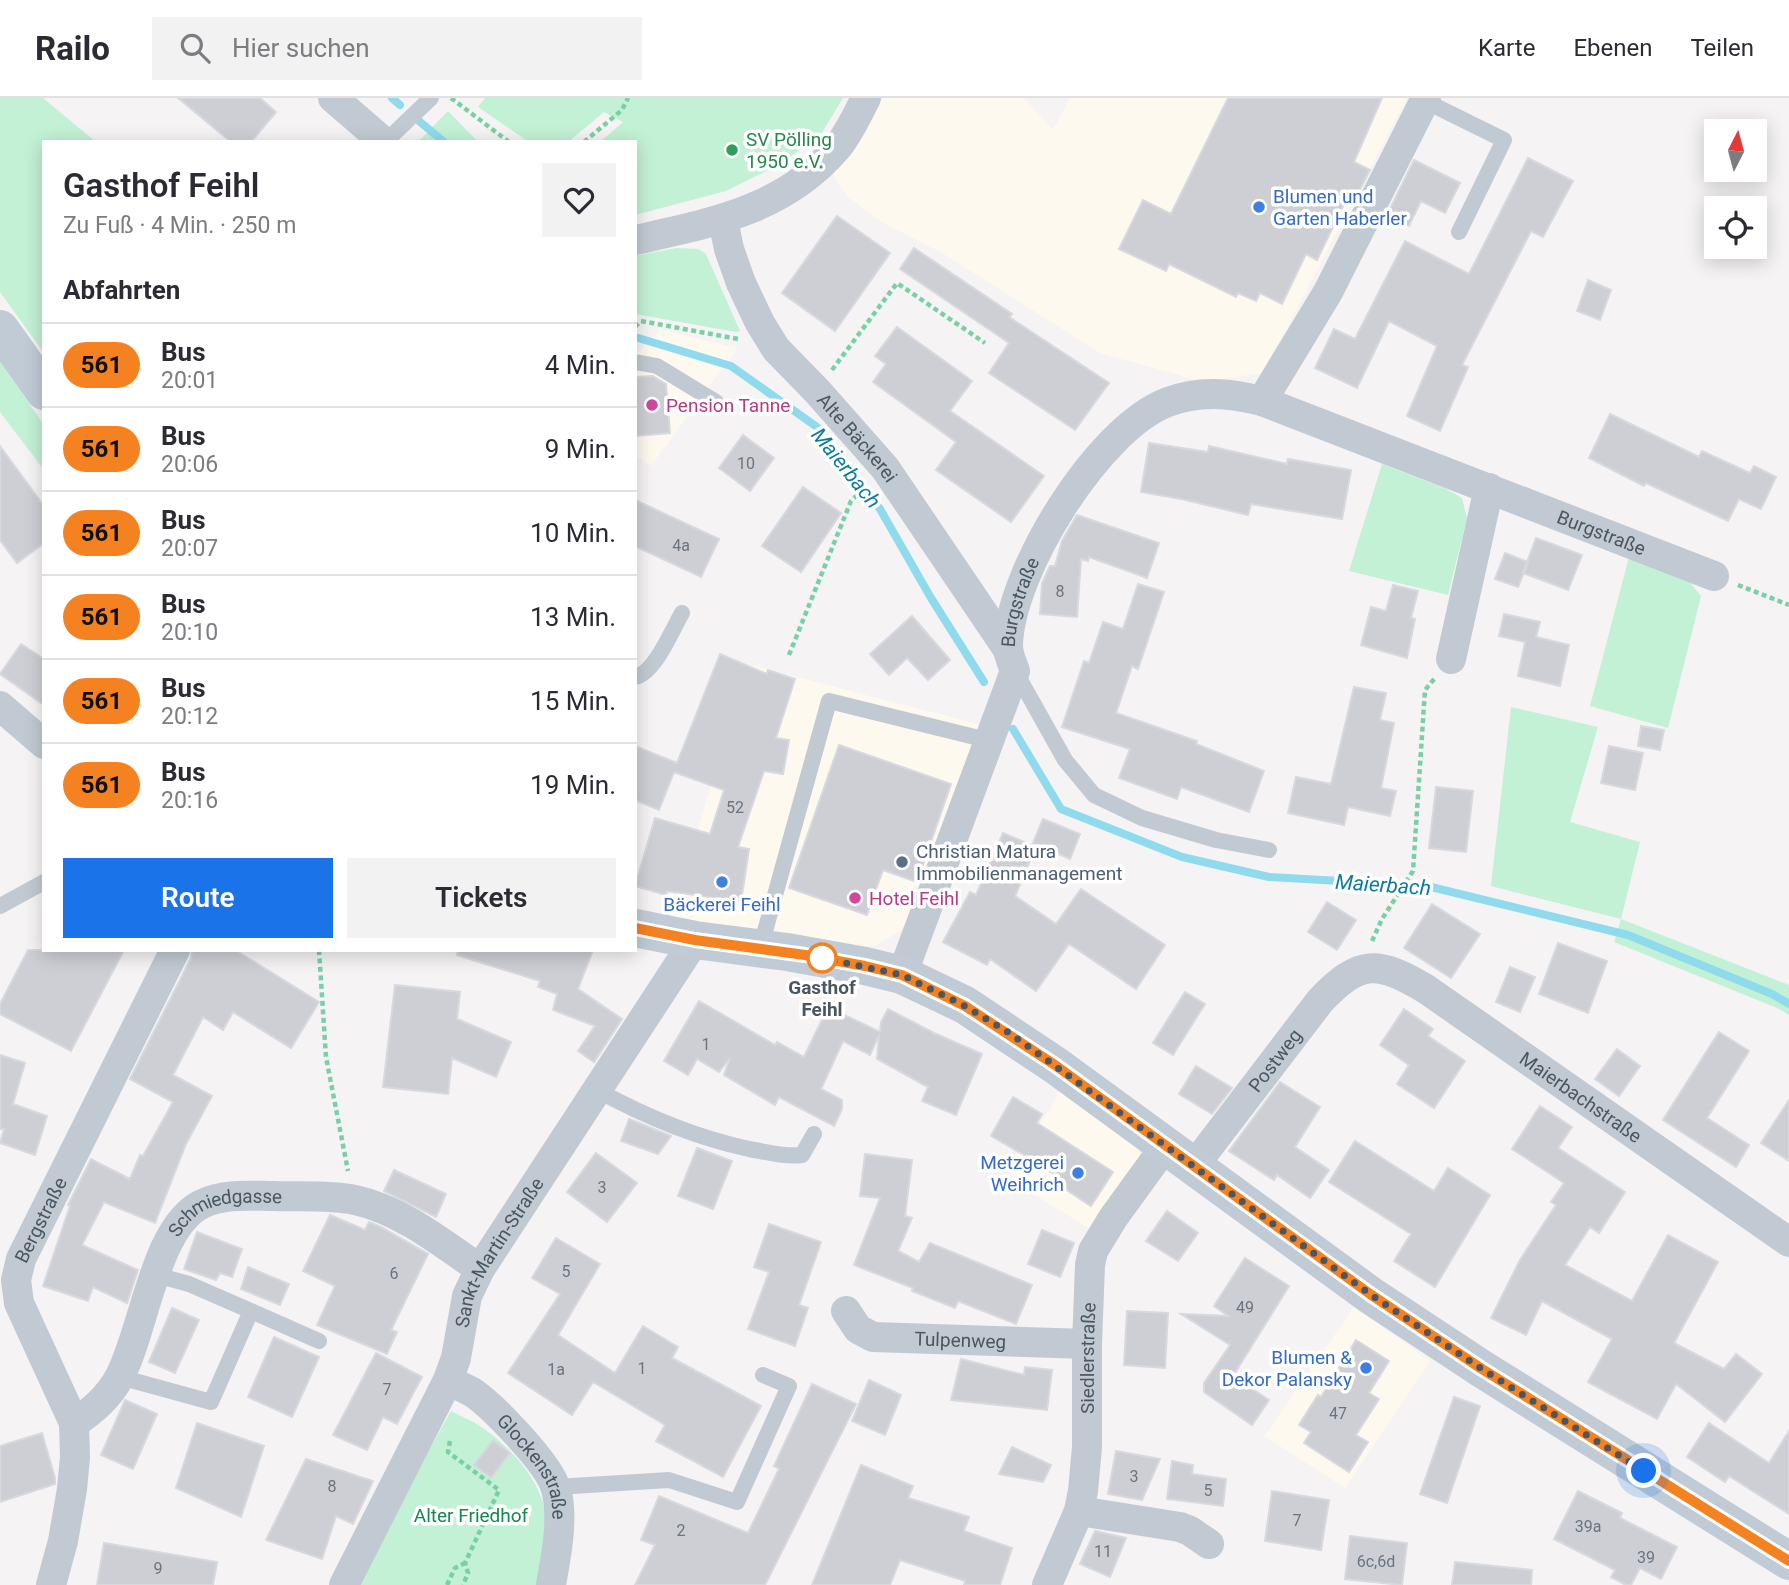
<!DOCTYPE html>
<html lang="de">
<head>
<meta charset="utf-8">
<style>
  body { margin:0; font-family:Roboto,sans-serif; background:#f2f2f3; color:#2b2b33; height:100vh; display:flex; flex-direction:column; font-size:26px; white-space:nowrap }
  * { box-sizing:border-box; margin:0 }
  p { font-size:23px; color:#7c7c81 }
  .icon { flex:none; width:38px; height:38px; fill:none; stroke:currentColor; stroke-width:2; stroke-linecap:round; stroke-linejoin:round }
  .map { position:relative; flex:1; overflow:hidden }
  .drawer { position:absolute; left:42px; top:42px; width:595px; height:812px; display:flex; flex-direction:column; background:#fff; border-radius:0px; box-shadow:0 4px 18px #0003 }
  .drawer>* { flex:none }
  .badge { padding:0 14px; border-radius:23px; font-size:24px; line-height:46px }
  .needle { width:46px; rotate:6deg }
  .buttons { position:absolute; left:1704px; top:21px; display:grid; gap:14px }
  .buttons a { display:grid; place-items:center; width:63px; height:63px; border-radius:0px; background:#fff; box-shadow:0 4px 18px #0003; font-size:35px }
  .you { position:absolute; width:35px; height:35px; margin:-18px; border:5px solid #fff; border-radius:50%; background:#1a73e8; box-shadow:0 0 0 10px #1a73e833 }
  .map>.badge { position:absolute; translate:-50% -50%; box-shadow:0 0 0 4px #fff }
  h2 { padding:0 21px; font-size:26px; line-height:63px }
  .round { display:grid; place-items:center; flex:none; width:74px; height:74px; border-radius:0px; background:#f2f2f3 }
  .headline { display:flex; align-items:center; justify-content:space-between; height:119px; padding:0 21px }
  h1 { font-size:33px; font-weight:600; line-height:52px }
  .button { display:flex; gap:14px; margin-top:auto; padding:14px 21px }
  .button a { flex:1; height:80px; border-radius:0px; background:#1a73e8; color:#fff; font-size:28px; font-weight:600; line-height:80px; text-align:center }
  .button a+a { background:#f2f2f3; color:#2b2b33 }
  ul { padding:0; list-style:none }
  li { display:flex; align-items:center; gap:21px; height:84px; padding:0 21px; border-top:2px solid #e1e1e2 }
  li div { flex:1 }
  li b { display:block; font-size:26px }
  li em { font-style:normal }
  li .badge { min-width:77px; font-weight:700; text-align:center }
  header { display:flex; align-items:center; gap:42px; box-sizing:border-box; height:98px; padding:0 35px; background:#fff; border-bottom:2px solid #e1e1e2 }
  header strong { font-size:33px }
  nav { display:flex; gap:38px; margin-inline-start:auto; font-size:24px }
  .search { width:490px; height:63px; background:#f2f2f3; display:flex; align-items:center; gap:18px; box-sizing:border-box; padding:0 24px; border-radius:0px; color:#7c7c81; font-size:26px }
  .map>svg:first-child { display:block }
</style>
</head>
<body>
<header>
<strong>Railo</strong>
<div class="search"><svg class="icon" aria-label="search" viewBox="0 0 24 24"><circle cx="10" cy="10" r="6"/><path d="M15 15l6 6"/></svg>Hier suchen</div>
<nav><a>Karte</a><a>Ebenen</a><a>Teilen</a></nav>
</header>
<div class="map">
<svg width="1789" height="1487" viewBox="0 0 1789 1487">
  <rect width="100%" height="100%" fill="#f5f3f3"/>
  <path fill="#fdf9ef" d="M883,0H1024L1053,32L1070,0H1407L1285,233L1261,275L1204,284L1100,255L944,156L883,125L849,100L830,73L852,48Z
    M661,232L738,250L651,368L635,357V256Z
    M748,566L981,627L917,810L900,833L875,848L849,849L671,819Z
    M1062,986L1136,1044L1140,1056L1131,1080L1093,1133L1015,1085L1008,1070L1052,1008Z
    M1354,1209L1430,1263L1345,1390L1264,1338Z"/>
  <path fill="#c3f1d5" d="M0,0H43L96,44H44V255L0,194Z
    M485,0H843L820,38L778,67L726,93L635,117V44H600L623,24L604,14L568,44H529L478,9Z
    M448,13L478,44H418Z
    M676,150L698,151L706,156L740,233L736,234L635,216V158Z
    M0,264L44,327V372L0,314Z
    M1382,366L1444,390L1462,400L1467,420L1448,497L1349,473Z
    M1629,459L1688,482L1701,498L1668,630L1590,608Z
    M1511,609L1598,629L1570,724L1640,744L1621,821L1789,887V917L1777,910L1614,844L1621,821L1491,788Z
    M451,1313C460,1318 471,1322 480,1328C508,1347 537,1377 545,1412C550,1435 542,1464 538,1487H354Z"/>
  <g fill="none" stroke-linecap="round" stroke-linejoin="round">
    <path stroke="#90daee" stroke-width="8" d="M392,0L400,7
      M419,23L444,44
      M635,239L731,268L817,329L880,411L931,500L984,584
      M1013,631L1061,711L1182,759L1269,779L1427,788L1628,837L1772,896L1789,906"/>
  </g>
  <path fill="#cdcfd5" stroke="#d7d9de" stroke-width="2" d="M178,0H260L276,14L251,44H231Z
    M1228,0H1382L1354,64L1370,72L1355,101L1348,98L1317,162L1306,156L1282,206L1260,195L1256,203L1238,195L1236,199L1169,166L1166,173L1119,151L1143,102L1171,116Z
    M1528,60L1573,83L1543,139L1531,133L1462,267L1468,269L1440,333L1407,318L1437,248L1389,223L1357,290L1315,270L1334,231L1355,241L1405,143L1469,176Z
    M1414,62L1460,85L1445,115L1421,103L1409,128L1387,117Z
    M837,118L890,155L835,233L782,195Z
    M914,150L1012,216L1009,219L1109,285L1075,332L989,275L1009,245L900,171Z
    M1588,182L1611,192L1600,222L1577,213Z
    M897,229L972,283L950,313L1044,378L1011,424L936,372L956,344L873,284L886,266L875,258Z
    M653,278L666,286L670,335L635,338V279Z
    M1610,316L1699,359L1702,353L1750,375L1754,368L1776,379L1761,411L1739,401L1728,423L1646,385L1644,388L1589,360Z
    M743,337L774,360L750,393L719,370Z
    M1149,345L1208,354L1209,348L1287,366L1288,361L1351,372L1342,421L1251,406L1248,417L1181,401L1141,394Z
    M0,348L44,408V445L17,465L0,442Z
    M803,389L841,415L801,474L762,448Z
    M635,402L719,441L701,479L635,448Z
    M1077,417L1159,445L1147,480L1089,459L1088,463L1081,461L1077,519L1040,516L1042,485L1050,468H1055L1062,443Z
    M1536,440L1582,457L1568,492L1523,475Z
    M1505,455L1528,464L1518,489L1495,481Z
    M1138,486L1164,494L1138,571L1132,568L1116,615L1197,643L1196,646L1264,673L1249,714L1181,689L1177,701L1119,680L1130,651L1062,629L1084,563L1089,565L1103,524L1123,531Z
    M1393,487L1418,493L1411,520L1415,521L1407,560L1361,547L1371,509L1386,513Z
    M1504,516L1540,524L1536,539L1569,547L1560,588L1518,578L1525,544L1499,538Z
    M912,518L950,562L928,582L907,560L889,577L870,556Z
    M21,546L44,561V607L0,576Z
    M720,556L767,576L768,572L795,581L776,640L789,642L783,676L764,673L738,749L749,751L741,804L667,793L666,797L635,788L655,720L710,736L724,692L674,674L659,712L635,702V648L677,665Z
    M1354,589L1386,595L1380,622L1394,625L1381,690L1396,693L1390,718L1348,709L1344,727L1288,715L1296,679L1331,686Z
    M1641,628L1664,632L1660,652L1638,648Z
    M839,647L951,686L917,784L883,772L867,817L789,790Z
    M1609,648L1643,655L1635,692L1601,685Z
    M1436,689L1473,693L1466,754L1429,750Z
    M1043,721L1080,736L1070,761L1033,745Z
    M1003,735L1036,749L1015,798L1056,826L1081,791L1165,847L1136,891L1069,846L1036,893L990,861L987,867L943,844L970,794L976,797Z
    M1327,804L1356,822L1337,852L1308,834Z
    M1432,806L1480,836L1451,880L1404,850Z
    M1558,845L1607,863L1588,915L1539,896Z
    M28,852H124L71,953L0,916V906Z
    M192,852H235L319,904L291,950L233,914L223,932L203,919L173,977L212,998L186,1046L155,1125L104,1104L82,1147L138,1172L127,1205L93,1189L88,1203L43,1188L70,1108L68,1107L91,1061L130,1081L140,1057L143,1058L173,1004L130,981L191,860Z
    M458,852H593L578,891L622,921L594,964L578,953L595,928L553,912L557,896L538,889L540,883L457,857Z
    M1510,869L1535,879L1520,914L1496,904Z
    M395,887L460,894L457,921L511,944L496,979L452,960L448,996L383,989Z
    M1185,894L1205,906L1173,957L1153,945Z
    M699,903L775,947L777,944L804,959L828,909L880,934L881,924L888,911L934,935L982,956L956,1017L922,1003L928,989L877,961L879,937L870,957L843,943L821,991L842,1002V1011L834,1028L779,999L775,1007L724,977L730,960L719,974L697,961L688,977L664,963Z
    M1404,911L1433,931L1428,938L1465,963L1434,1010L1397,986L1409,967L1380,947Z
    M1719,934L1749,953L1707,1020L1749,1047L1736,1069L1663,1022Z
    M1617,951L1640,968L1619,998L1595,981Z
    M0,957L25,965L13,1006L47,1018L35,1057L0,1045L4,1031H0Z
    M1196,968L1232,990L1212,1016L1179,996Z
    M1280,984L1320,1009L1295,1049L1329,1072L1310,1100L1277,1077L1274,1082L1229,1053Z
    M1013,999L1042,1016L1037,1025L1113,1074L1091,1108L1059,1087L1062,1082L1038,1065L991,1038Z
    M1789,1002V1063L1761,1045Z
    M1540,1008L1572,1029L1558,1050L1625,1094L1599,1135L1590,1129L1565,1167L1632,1203L1668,1137L1718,1164L1674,1245L1724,1271L1736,1256L1762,1276L1725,1324L1676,1286L1657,1321L1588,1284L1612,1241L1542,1203L1526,1237L1491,1220L1520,1162L1556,1107L1551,1104L1564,1085L1512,1051Z
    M629,1021L639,1025L671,1038L658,1056L621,1043Z
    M1355,1043L1434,1093L1448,1070L1490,1097L1435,1189L1394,1163L1411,1136L1329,1084Z
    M697,1050L732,1063L713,1111L678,1098Z
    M596,1055L637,1085L607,1124L567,1094Z
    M865,1056L912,1062L905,1118L912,1120L898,1153L919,1164L930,1145L1032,1187L1016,1226L958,1203L955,1210L912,1193L913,1190L854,1167L880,1100L860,1098Z
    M394,1072L446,1096L436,1119L384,1093Z
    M1167,1113L1198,1135L1178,1163L1146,1143Z
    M330,1117L365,1132L369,1124L381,1129L428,1156L391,1232L397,1234L387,1256L317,1227L335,1188L303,1173Z
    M769,1126L821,1144L799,1207L808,1210L795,1248L748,1231L769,1174L754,1169Z
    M1042,1132L1074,1145L1060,1179L1028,1166Z
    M197,1134L242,1151L232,1179L220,1175L216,1182L184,1171Z
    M556,1140L600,1166L558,1237L615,1275L643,1228L678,1249L672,1260L761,1308L723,1379L656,1343L665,1327L593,1284L572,1317L508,1275L560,1196L532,1180Z
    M1245,1160L1289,1188L1233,1278L1269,1302L1252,1327L1204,1294V1285L1230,1247L1181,1216L1228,1218L1214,1208Z
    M248,1169L289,1186L280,1207L241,1191Z
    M172,1210L199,1222L175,1275L149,1264Z
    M1127,1213L1168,1215L1165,1270L1124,1267Z
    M274,1239L319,1259L292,1319L248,1299Z
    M1356,1242L1389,1263L1369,1295L1379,1301L1356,1337L1368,1344L1349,1374L1304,1345L1311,1334L1299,1327L1318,1297L1321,1299Z
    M376,1255L422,1279L397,1326L383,1319L367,1352L333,1337Z
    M961,1261L1024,1277L1025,1269L1052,1272L1047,1312L951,1302Z
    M869,1282L901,1297L885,1337L852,1323Z
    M812,1286L856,1306L765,1487H635L655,1447L641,1442L659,1398L748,1435L779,1371L774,1368Z
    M1454,1299L1480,1308L1447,1405L1420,1396Z
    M125,1302L157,1316L133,1371L101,1357Z
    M197,1325L264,1348L241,1419L176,1390Z
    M1709,1325L1769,1365L1789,1333V1416L1729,1378L1725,1384L1687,1359Z
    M42,1335L55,1380V1386L0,1404V1348Z
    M493,1342L510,1355L491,1380L474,1367Z
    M1012,1349L1051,1367L1043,1384L999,1376Z
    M1116,1353L1160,1361L1142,1402L1108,1396Z
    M306,1361L373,1383L353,1426L336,1418L322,1461L266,1442Z
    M1172,1363L1193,1367L1192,1376L1226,1381L1223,1408L1167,1401Z
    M861,1367L913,1388L908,1400L969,1419L964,1433L1012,1450L1000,1487H964L965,1483L900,1462L890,1487H812Z
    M1272,1393L1329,1402L1321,1452L1265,1443Z
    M1578,1393L1622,1415L1620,1420L1677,1449L1661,1481L1640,1470L1631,1487H1626L1611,1479L1615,1472L1554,1441Z
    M1095,1433L1126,1440L1110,1479L1080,1466Z
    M1350,1438L1407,1445L1402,1487L1345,1481Z
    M104,1445L217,1464L213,1487H97Z
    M1455,1464L1532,1472L1531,1487H1452Z"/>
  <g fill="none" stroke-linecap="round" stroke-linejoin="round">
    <path stroke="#7ad0a6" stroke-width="4.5" stroke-dasharray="5 3.5" stroke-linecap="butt" d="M451,0L509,44
      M584,44L622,12L628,0
      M635,229L641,223L738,241
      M832,272L897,185L985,245
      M1738,487L1789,507
      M789,557L851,403L867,387
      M1372,843L1382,821L1413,773L1425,592L1435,580
      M319,852L326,959L348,1073
      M450,1343L448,1354L499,1392L465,1465L468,1475L463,1487
      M447,1487L455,1470L465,1465"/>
    <path stroke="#c1cad2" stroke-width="16" d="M1425,3L1504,42L1459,134
      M385,44L431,0
      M635,264L657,268L716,304
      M1015,573L1065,662L1094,697L1142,720L1216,742L1269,752
      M635,579C655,575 672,532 682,515
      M0,808L44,784
      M760,851L829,603L991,643
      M597,992C646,1019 694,1039 749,1051C767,1054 784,1059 802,1057L814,1036
      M251,1213L319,1243
      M120,1279L211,1304L251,1213L189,1186L156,1177
      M556,1389L669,1382L737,1404L789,1288L763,1277"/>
    <g stroke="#c1cad2" stroke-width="30">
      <path d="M333,0L384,44"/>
      <path id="s1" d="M723,122L729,151L741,185L760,225L776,251L817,293L885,370L1007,550"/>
      <path d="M635,142C710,125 782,113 836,51C849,36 857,17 866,0"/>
      <path id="s2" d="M1262,303L1714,478"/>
      <path d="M1451,561L1489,390"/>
      <path d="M0,608L44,646"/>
      <path id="s3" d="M902,877L1015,573C1012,565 1008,556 1008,548C1009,475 1098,330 1168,304C1200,292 1229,295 1262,303L1328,194L1426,0"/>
      <path id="s4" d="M1194,1068L1320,903C1360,861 1377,862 1426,891L1789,1144"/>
      <path id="s5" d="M846,1213L858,1231L873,1239L1087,1246"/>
      <path id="s6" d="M448,1282C456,1286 464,1290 472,1294C493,1308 550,1367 556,1391C564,1421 556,1457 551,1487"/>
      <path id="s7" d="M74,1325C93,1313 108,1300 119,1280C144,1235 154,1129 202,1106C224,1095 251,1098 275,1098C300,1099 330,1097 355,1102C401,1112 442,1145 480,1171"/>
      <path d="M1079,1413L1180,1429L1190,1433L1209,1446"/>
      <path id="s8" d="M51,1487L63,1443L72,1391L75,1359L74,1325L19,1205L16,1182L21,1161L175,852"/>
      <path id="s9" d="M344,1487L448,1282L456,1260L467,1198L480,1171L695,842"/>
      <path id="s10" d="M1047,1487L1079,1413L1083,1393L1087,1349V1246L1090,1167L1093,1153L1113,1120L1166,1047"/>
    </g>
    <path stroke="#c1cbd6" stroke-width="38" d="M0,231L44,293
      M635,830L695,842L787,854L865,868L902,877L965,907L1055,967L1370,1197L1482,1271L1789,1463"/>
  </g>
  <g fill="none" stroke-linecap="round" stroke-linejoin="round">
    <defs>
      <path id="line" d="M635,830L695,842L805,857L865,868L902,877L965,908L1055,967L1370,1196L1482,1271L1789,1463"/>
    </defs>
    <use href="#line" stroke="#fff" stroke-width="16"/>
    <use href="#line" stroke="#f58220" stroke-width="10"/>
    <path stroke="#4a5661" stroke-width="7" stroke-dasharray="0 12.6" d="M822,860L902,877L965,908L1011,936L1370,1196L1482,1271L1644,1373"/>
  </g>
  <circle fill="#2e9e5b" stroke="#fff" stroke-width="2.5" cx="732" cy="52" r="7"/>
  <g fill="#3f7fe0" stroke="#fff" stroke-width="2.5">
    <circle cx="1259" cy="109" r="7"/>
    <circle cx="722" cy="784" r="7"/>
    <circle cx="1078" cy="1075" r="7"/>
    <circle cx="1366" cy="1270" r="7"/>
  </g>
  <g fill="#d1479c" stroke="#fff" stroke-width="2.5">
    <circle cx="652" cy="307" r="7"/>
    <circle cx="855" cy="800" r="7"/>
  </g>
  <circle fill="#5c6f8a" stroke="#fff" stroke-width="2.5" cx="902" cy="764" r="7"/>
  <circle fill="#fff" stroke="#f58220" stroke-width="3.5" cx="822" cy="860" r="14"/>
  <g text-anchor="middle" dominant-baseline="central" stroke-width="7" stroke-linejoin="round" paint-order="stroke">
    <g font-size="16" fill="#6b747e">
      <text x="746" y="365">10</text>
      <text x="681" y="447">4a</text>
      <text x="1060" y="493">8</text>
      <text x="735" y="709">52</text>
      <text x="706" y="946">1</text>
      <text x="602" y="1089">3</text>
      <text x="566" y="1173">5</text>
      <text x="394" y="1175">6</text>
      <text x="1245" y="1209">49</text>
      <text x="642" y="1270">1</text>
      <text x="556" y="1271">1a</text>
      <text x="387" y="1291">7</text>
      <text x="1338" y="1315">47</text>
      <text x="1134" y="1378">3</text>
      <text x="332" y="1388">8</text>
      <text x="1208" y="1392">5</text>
      <text x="1297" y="1422">7</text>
      <text x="1588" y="1428">39a</text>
      <text x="681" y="1432">2</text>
      <text x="1103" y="1453">11</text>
      <text x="1646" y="1459">39</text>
      <text x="1376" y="1463">6c,6d</text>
      <text x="158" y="1470">9</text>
    </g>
    <g font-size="19" fill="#27864d" stroke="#fff" text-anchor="start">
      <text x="746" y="41">SV Pölling<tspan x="746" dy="22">1950 e.V.</tspan></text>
    </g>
    <g font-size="19" fill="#366cbe" stroke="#fff" text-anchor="end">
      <text x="1273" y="98" text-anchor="start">Blumen und<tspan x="1273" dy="22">Garten Haberler</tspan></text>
      <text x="722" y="806" text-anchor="middle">Bäckerei Feihl</text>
      <text x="1064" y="1064">Metzgerei<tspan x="1064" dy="22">Weihrich</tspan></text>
      <text x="1352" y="1259">Blumen &amp;<tspan x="1352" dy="22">Dekor Palansky</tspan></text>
    </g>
    <g font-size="19" fill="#b23c85" stroke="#fff" text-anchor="start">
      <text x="666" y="307">Pension Tanne</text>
      <text x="869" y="800">Hotel Feihl</text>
    </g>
    <g font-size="19" fill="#4a5661" stroke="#fff">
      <text stroke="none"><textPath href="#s1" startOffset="261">Alte Bäckerei</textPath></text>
      <text stroke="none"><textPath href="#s2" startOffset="364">Burgstraße</textPath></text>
      <text stroke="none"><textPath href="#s3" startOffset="396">Burgstraße</textPath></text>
      <text stroke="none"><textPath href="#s4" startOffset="133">Postweg</textPath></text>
      <text stroke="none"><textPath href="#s4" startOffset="518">Maierbachstraße</textPath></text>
      <text stroke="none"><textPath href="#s8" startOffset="385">Bergstraße</textPath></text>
      <text stroke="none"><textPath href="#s7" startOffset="280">Schmiedgasse</textPath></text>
      <text stroke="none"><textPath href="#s9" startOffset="369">Sankt-Martin-Straße</textPath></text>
      <text stroke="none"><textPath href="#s5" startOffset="126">Tulpenweg</textPath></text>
      <text stroke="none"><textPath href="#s10" startOffset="234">Siedlerstraße</textPath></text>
      <text stroke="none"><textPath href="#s6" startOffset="126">Glockenstraße</textPath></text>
    </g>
    <g font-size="19" fill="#4e5e75" stroke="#fff" text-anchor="start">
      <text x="916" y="753">Christian Matura<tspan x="916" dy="22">Immobilienmanagement</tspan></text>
    </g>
    <g font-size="19" font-weight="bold" fill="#4a5661" stroke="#fff">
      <text x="822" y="889">Gasthof<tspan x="822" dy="22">Feihl</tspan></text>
    </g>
    <g font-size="19" fill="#17864f" stroke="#fff">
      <text x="471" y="1417">Alter Friedhof</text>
    </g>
    <g font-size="21" font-style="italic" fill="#0c7c9b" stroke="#fff">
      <text transform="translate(846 370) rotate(51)">Maierbach</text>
      <text transform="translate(1383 787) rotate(4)">Maierbach</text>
    </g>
  </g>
</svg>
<div class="buttons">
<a><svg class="needle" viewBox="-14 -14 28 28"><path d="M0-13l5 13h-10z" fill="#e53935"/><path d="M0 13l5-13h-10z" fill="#7c7c81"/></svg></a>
<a><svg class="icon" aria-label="locate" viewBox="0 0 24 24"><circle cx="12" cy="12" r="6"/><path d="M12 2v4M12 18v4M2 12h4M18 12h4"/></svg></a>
</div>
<div class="you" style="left:1644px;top:1373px"></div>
<section class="drawer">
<div class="headline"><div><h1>Gasthof Feihl</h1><p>Zu Fuß · 4 Min. · 250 m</p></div><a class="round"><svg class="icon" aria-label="heart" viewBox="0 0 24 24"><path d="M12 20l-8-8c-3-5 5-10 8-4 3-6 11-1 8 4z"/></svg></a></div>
<h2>Abfahrten</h2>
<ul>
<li><span class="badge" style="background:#f58220;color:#111">561</span><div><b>Bus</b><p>20:01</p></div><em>4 Min.</em></li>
<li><span class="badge" style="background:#f58220;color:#111">561</span><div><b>Bus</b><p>20:06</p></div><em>9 Min.</em></li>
<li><span class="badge" style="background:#f58220;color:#111">561</span><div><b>Bus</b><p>20:07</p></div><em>10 Min.</em></li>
<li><span class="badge" style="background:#f58220;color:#111">561</span><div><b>Bus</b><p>20:10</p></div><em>13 Min.</em></li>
<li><span class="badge" style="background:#f58220;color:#111">561</span><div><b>Bus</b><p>20:12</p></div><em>15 Min.</em></li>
<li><span class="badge" style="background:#f58220;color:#111">561</span><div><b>Bus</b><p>20:16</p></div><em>19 Min.</em></li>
</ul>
<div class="button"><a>Route</a><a>Tickets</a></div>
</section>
</div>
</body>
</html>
